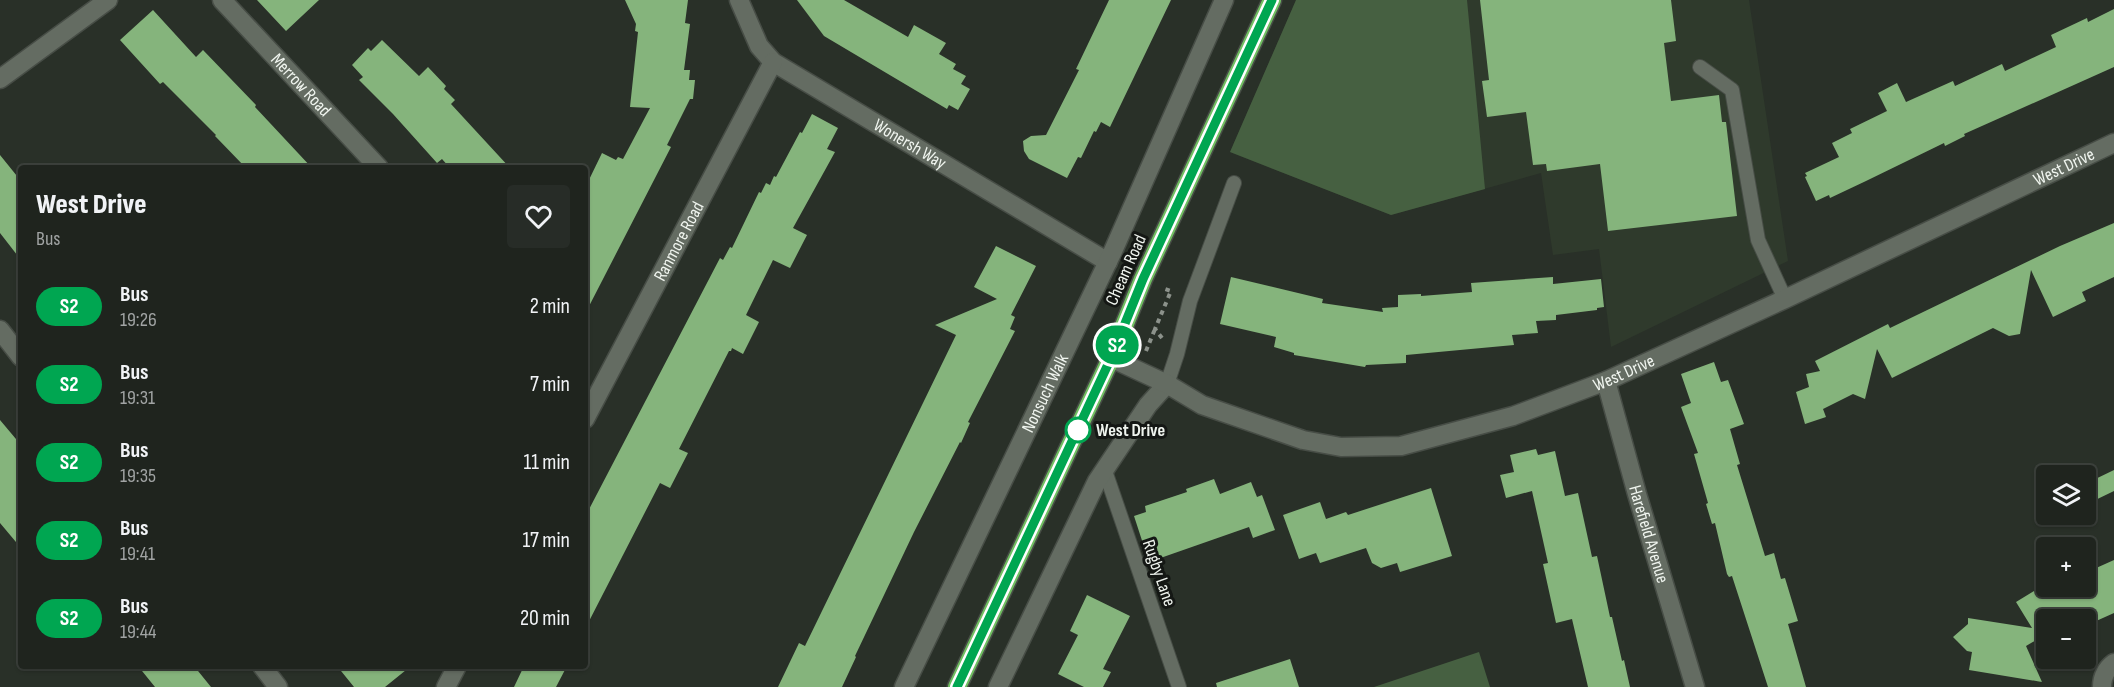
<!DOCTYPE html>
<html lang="en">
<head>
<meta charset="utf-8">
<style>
  body { margin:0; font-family:"Sofia Sans Condensed",sans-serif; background:#272c27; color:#f1f3f6; height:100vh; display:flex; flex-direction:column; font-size:22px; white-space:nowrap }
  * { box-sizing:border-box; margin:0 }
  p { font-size:20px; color:#a1a4a4 }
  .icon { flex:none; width:33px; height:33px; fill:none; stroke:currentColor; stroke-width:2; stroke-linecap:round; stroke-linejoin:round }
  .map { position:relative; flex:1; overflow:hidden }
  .sheet { position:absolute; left:18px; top:165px; width:570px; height:504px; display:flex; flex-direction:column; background:#1f241e; border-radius:6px; box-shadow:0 2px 4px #0004,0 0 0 2px #3c413c }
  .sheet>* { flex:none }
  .badge { padding:0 12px; border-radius:20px; font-size:21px; line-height:39px }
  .buttons { position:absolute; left:2036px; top:465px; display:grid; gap:12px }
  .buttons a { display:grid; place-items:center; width:60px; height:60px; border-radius:6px; background:#1f241e; box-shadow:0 2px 4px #0004,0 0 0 2px #3c413c; font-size:30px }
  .map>.badge { position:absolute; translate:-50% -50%; box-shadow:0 0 0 3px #fff }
  .round { display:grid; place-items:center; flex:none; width:63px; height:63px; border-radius:6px; background:#272c27 }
  .head { display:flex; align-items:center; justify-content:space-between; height:102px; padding:0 18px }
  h1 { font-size:28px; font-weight:800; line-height:45px }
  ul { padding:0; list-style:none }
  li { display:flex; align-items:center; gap:18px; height:78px; padding:0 18px }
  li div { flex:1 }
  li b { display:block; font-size:22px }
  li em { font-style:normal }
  li .badge { min-width:66px; font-weight:700; text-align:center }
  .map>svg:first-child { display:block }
</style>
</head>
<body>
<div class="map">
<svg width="2114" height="687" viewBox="0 0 2114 687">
  <rect width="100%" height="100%" fill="#293028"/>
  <path fill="#2f3a2c" d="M1296,0H1749L1788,261L1611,347L1599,249L1553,255L1541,173L1391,215L1230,152Z"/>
  <path fill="#466041" d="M1296,0H1467L1485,189L1391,215L1230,152Z
    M1479,652L1490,687H1374Z"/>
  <path fill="#85b47c" d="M257,0H319L286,31Z
    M625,0H688L685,23L690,24L684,70H690L689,80H695L693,99H690L667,145L671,147L585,314V188L602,153L616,160L618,157L623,159L650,108L630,107L638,32L635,31L636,24Z
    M797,0H844L908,37L914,25L946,43L939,54L956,64L953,69L966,76L961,84L970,89L958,110L949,105L947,109L824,36Z
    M1109,0H1171L1110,127L1101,122L1096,132L1094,131L1081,158L1078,157L1067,178L1029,159L1024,151L1023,141L1031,136L1046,135L1079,70L1076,69Z
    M1480,0H1671L1676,41L1664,43L1671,101L1719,95L1722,122H1726L1737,216L1608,231L1600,164L1547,171L1546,164L1533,165L1526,112L1487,117L1482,81L1489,80Z
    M2114,9V67L1964,134L1965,136L1945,146L1944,143L1866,181L1830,198L1829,195L1816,201L1805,177L1807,176L1805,173L1839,157L1832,143L1852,133L1850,129L1887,111L1878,93L1897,83L1906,102L1953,81L1955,86L2002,64L2005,71L2056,47L2051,35L2087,18L2088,22Z
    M153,10L196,57L203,50L256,105L255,107L312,168H246L215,136L216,135L163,82L160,84L120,40Z
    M382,40L419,76L428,67L446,86L444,89L455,100L451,104L510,168H450L442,159L437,163L393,114L359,80L363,77L352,65L368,48L371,51Z
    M812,114L838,128L827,149L835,152L793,228L807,235L790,268L773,260L746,315L759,322L743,354L732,348L731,351H729L679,449L688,453L670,488L660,483L585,629V517L720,258L723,260L730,247L732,248L759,192L761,193L766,183L770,185L774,176L776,177L800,132L802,133Z
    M0,155L21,181V260L0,233Z
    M2114,223V277L2082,292L2086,301L2053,317L2031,270L2020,334L2009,336L1993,328L1892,378L1877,349L1865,399L1853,394L1823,409L1826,417L1805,424L1796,392L1809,387L1806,374L1820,371L1815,361L1888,324L1890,328L2060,246Z
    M996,246L1036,266L1011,315L1015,317L1010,329L1015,331L968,422L970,423L961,443L960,442L914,532L855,656L856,657L842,687H778L799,643L805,646L956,335L935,325L997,299L974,287Z
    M1231,277L1323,299L1322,303L1383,312L1382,308L1398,307V295L1421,294V296L1472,292L1471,283L1553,277V284L1601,279L1604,307L1597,308V310L1556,315V320L1536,321L1538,333L1512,335L1514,345L1406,355V363L1366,365L1365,367L1294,355V353L1274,347L1276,337L1220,324Z
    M1714,362L1721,382L1728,380L1744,424L1730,429L1740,464L1737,465L1765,556L1774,553L1781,579L1785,578L1798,621L1788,624L1806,687H1768L1732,576L1729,577L1727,574L1715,523L1712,524L1706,504L1708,503L1694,454L1698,453L1681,407L1691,403L1681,374Z
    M0,420L21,445V548L0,523Z
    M1536,449L1538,455L1555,451L1565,496L1578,493L1592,557L1597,556L1610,617H1612L1622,661L1624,660L1630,687H1588L1572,619L1556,623L1543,564L1548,563L1532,491L1506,498L1500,475L1514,472L1510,455Z
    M2114,470V491L2085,505V484Z
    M1214,479L1220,494L1251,482L1257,497L1262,495L1275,530L1253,538L1249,527L1149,562L1134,516L1146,512L1145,506L1187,492L1186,489Z
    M1431,488L1452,556L1400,572L1397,563L1381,568L1372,563L1366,548L1320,563L1316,553L1299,559L1283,515L1320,502L1326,519L1346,512L1348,515Z
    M2114,560V613L2085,626V620H2046V653L2038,639L2026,646L2042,682L1969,670L1972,652L1967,651L1953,637L1968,624V618L2032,628L2016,602L2042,586H2085V573Z
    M1087,595L1130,616L1103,669L1111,672L1103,687H1084L1058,674L1078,635L1070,631Z
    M1290,659L1299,687H1217L1216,683Z
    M138,666H194L211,687H155Z
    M337,666H411L385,687H354Z
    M524,666H567L556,687H514Z"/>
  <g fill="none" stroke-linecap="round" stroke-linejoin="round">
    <defs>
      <path id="lane" d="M1700,67L1732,90L1758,240L1785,299
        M1167,384L1177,354L1190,301L1234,183
        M1105,471L1179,687"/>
      <g id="street">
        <path id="s1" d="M222,0L379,168"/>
        <path id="s2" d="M739,0L759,46L773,62L1108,262"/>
        <path d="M0,79L108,0"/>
        <path d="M0,330L21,357"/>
        <path id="s3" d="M1606,381L1637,494L1695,687"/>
        <path id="s4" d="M585,419L773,62"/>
        <path d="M262,666L278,687"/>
        <path d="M446,687L457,666"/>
        <path id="s5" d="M904,687L1113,251L1224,0"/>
        <path d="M998,687L1097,481L1148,405L1167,384"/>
        <path d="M2102,687C2102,677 2106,669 2114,663"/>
      </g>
      <g id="secondary">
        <path id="s6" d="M1111,358L1167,384L1202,405L1303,440L1341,447L1401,446L1513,416L1606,381L1785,299L2114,143"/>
      </g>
      <path id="highway" d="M957,687L1111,358L1143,279L1272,0"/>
    </defs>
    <use href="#lane" stroke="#474d46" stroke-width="16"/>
    <use href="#street" stroke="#474d46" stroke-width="21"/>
    <use href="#secondary" stroke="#474d46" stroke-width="21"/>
    <use href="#highway" stroke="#474d46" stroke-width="21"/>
    <path stroke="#8c928b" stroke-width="4" stroke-dasharray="4.5 4.5" stroke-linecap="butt" d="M1162,338L1155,329L1171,291L1162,288
      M1146,351L1155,329"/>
    <use href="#lane" stroke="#646c62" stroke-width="14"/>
    <use href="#street" stroke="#646c62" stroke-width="18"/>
    <use href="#secondary" stroke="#646c62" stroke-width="18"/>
    <use href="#highway" stroke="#70be61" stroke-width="18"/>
  </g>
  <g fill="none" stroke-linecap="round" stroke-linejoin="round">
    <defs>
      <path id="line" d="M957,687L1111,358L1143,279L1272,0"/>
    </defs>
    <use href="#line" stroke="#fff" stroke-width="14"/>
    <use href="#line" stroke="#00a651" stroke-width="9"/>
  </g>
  <circle fill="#fff" stroke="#00a651" stroke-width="3" cx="1078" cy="430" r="12"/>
  <g text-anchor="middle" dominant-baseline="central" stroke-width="6" stroke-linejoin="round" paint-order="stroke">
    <g font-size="18" fill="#f0f5ef" stroke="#141714">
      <text stroke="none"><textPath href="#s1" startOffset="116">Merrow Road</textPath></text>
      <text stroke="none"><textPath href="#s2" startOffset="231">Wonersh Way</textPath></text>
      <text stroke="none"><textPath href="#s6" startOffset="1029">West Drive</textPath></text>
      <text stroke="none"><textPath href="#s4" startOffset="201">Ranmore Road</textPath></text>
      <text transform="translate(1126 270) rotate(-66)">Cheam Road</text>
      <text stroke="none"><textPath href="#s6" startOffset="543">West Drive</textPath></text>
      <text stroke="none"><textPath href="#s5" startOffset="326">Nonsuch Walk</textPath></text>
      <text stroke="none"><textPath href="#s3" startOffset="159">Harefield Avenue</textPath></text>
      <text transform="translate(1159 573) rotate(71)">Rugby Lane</text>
    </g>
    <g font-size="18" font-weight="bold" fill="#f0f5ef" stroke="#141714" text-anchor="start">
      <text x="1096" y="430">West Drive</text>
    </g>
  </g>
</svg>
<div class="buttons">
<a><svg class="icon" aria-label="layers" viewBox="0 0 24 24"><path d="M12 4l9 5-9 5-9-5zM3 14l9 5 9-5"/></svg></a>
<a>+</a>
<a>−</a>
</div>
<b class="badge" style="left:1117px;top:345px;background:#00a651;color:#fff">S2</b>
<section class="sheet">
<div class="head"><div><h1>West Drive</h1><p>Bus</p></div><a class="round"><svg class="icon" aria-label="heart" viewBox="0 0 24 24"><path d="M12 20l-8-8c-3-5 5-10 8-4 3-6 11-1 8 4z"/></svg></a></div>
<ul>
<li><span class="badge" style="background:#00a651;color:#fff">S2</span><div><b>Bus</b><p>19:26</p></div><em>2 min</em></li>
<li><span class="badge" style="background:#00a651;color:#fff">S2</span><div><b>Bus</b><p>19:31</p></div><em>7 min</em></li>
<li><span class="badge" style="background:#00a651;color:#fff">S2</span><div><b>Bus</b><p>19:35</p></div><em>11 min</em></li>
<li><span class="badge" style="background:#00a651;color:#fff">S2</span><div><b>Bus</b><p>19:41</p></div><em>17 min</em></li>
<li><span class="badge" style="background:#00a651;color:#fff">S2</span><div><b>Bus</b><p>19:44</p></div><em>20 min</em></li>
</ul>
</section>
</div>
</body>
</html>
